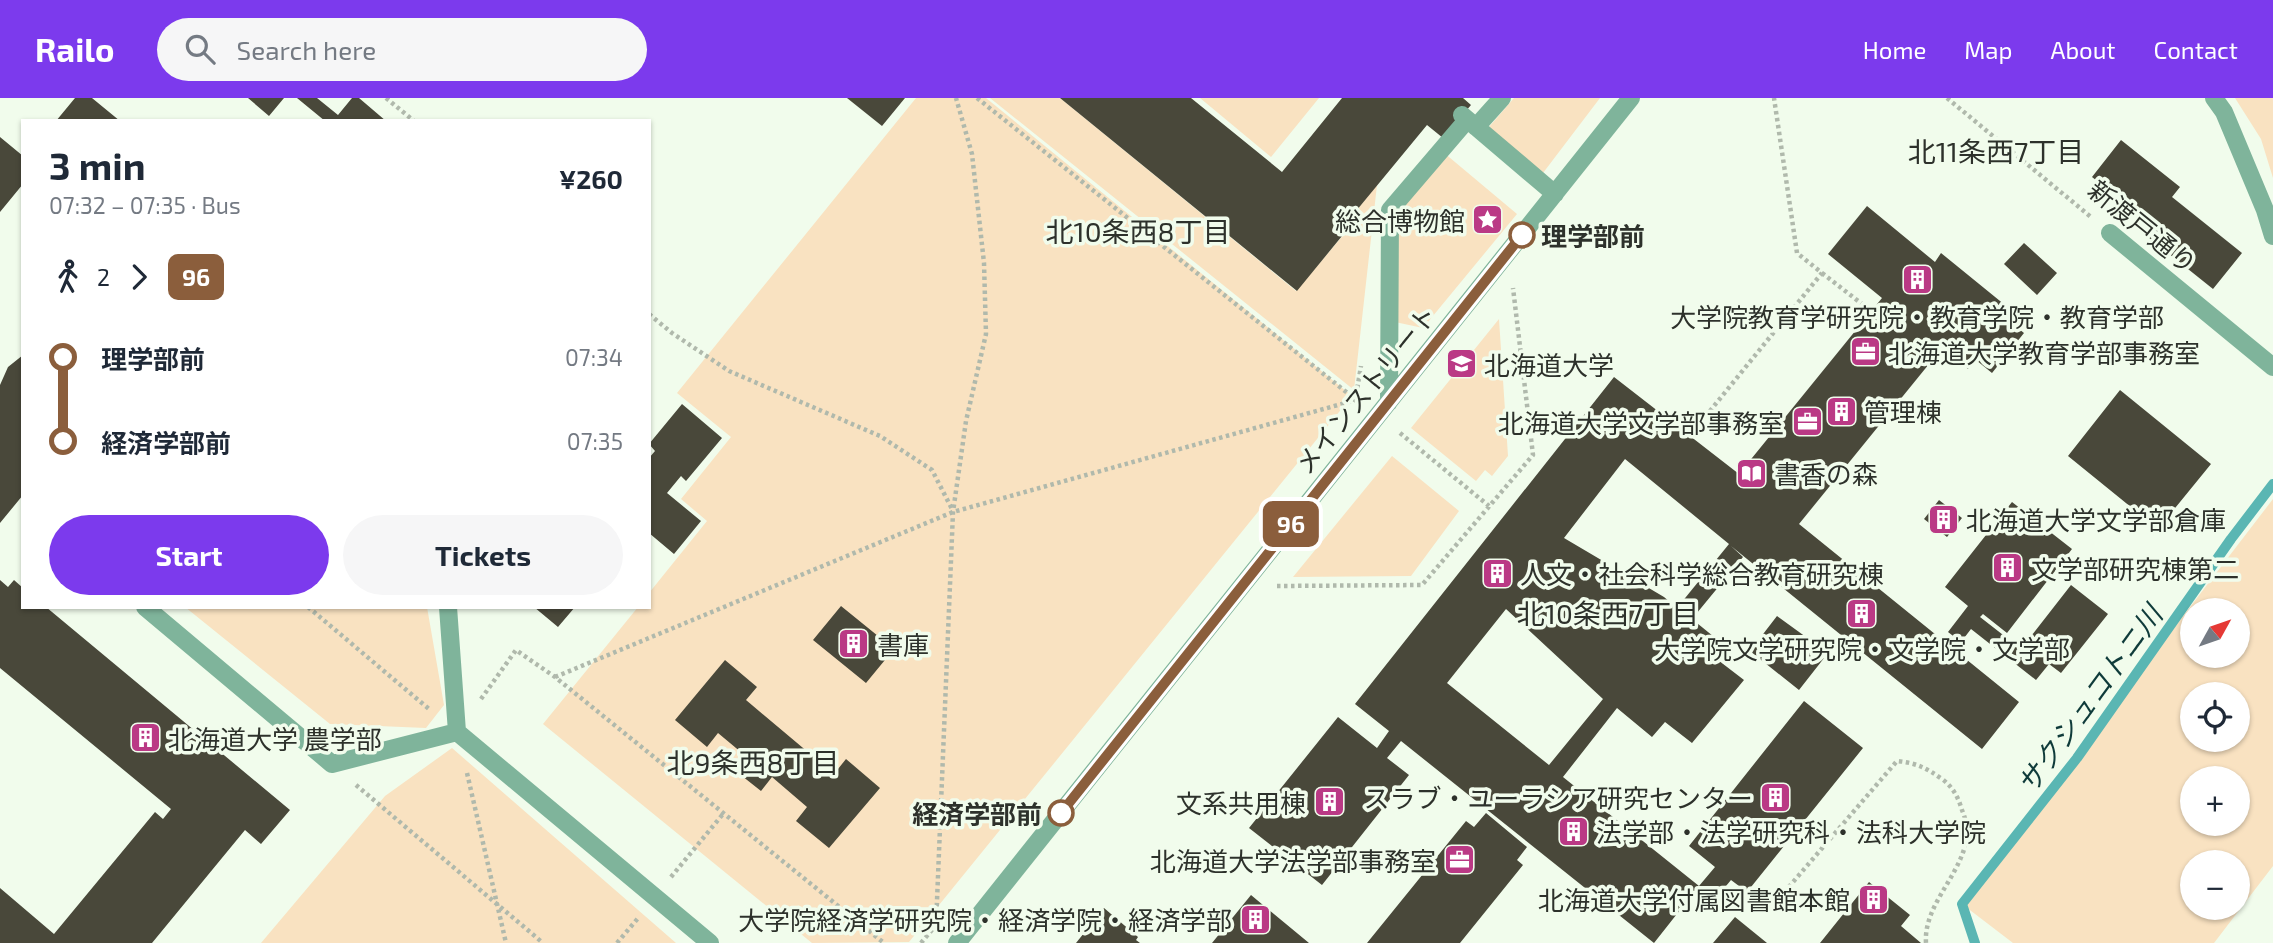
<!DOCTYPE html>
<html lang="en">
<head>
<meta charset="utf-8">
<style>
  body { margin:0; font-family:"Exo 2","Noto Sans JP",sans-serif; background:#f6f6f7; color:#1f2937; height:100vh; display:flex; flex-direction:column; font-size:26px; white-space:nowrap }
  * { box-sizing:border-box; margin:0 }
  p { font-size:23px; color:#747a83 }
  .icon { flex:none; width:38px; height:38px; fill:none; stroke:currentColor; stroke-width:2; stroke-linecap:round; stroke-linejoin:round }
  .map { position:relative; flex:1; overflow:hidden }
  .side { position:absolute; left:21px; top:21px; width:630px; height:490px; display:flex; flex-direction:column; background:#fff; border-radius:0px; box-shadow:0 2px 5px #0004 }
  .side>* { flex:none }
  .badge { padding:0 14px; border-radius:10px; font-size:24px; line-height:46px }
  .needle { width:46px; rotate:50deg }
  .controls { position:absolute; left:2180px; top:500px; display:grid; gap:14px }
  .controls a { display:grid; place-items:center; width:70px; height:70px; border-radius:50%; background:#fff; box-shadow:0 2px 5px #0004; font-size:35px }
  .map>.badge { position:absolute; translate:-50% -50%; box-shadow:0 0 0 4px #fff }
  .legs { display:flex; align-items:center; gap:10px; height:77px; padding:0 28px; font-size:23px }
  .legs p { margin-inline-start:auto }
  .overview { display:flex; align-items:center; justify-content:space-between; height:119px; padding:0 28px }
  h1 { font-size:38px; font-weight:700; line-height:52px }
  .action { display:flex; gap:14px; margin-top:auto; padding:14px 28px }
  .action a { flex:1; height:80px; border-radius:42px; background:#7c3aed; color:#fff; font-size:28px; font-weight:700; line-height:80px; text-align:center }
  .action a+a { background:#f6f6f7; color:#1f2937 }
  ul { padding:0 28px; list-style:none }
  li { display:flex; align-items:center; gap:24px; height:84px; font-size:26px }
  li i { display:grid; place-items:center; width:10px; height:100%; margin:0 9px; background:currentColor }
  li i::after { content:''; width:18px; height:18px; margin:-9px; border:5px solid; border-radius:50%; background:#fff }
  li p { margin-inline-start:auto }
  li:first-child i { background:linear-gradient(#0000 50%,currentColor 0) }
  li:last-child i { background:linear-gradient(currentColor 50%,#0000 0) }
  header { display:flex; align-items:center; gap:42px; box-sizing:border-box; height:98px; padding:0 35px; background:#7c3aed; color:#fff }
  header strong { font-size:33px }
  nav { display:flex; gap:38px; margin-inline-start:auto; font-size:24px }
  .search { width:490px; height:63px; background:#f6f6f7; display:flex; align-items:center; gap:18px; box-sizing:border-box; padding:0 24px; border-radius:38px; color:#747a83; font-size:26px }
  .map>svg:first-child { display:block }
</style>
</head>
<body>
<header>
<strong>Railo</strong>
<div class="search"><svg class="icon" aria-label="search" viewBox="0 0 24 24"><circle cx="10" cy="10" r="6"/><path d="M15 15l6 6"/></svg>Search here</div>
<nav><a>Home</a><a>Map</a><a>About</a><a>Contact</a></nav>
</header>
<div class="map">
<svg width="2273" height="845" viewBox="0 0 2273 845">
  <rect width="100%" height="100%" fill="#f1fcec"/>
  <path fill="#f9e2c1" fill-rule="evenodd" d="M916,0H986L1352,298L909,844L812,845L543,626L638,509H649V495L707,423L681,401L731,339L677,295Z
    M990,0H1060L1296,193L1351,128L1347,124L1377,87L1354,292Z
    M1200,0H1319L1271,59Z
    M1514,0H1600L1543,75L1489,29Z
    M2235,0H2273V80L2261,41Z
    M1443,54L1517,116L1423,230L1395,224V113Z
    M1499,221L1508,358L1492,378L1485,372L1476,383L1411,330Z
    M1392,358L1459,413L1411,478L1293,479Z
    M2273,401V768L2214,845H2013L1962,806ZM2193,513H2238V558H2193ZM2193,597H2238V642H2193ZM2193,681H2238V726H2193ZM2193,765H2238V810H2193Z
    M185,509H427L444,607L426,630L330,626Z
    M452,650L676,845H261L385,698Z"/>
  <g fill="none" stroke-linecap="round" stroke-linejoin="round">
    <path stroke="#5ab6b3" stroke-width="10" d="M1975,845L1962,806L2077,660L2231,441L2273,386"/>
  </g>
  <path fill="#49483a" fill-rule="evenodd" d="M75,0H92L120,23H56Z
    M248,0H284L269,18Z
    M297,0H317L338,17L352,0H359L386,23H325Z
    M847,0H905L882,28Z
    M1060,0H1191L1282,74L1342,0H1463L1471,7L1443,40L1427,27L1347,124L1351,127L1297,193Z
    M0,39L23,58V86L0,114Z
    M2121,42L2180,89L2172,99L2242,155L2213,191L2143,135L2150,125L2092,79Z
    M1867,108L1935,164L1941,155L2016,216L2010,224L2024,235L1992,275L1976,262L1968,271L1942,250L1799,426L2019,604L1982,651L1731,448L1743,459L1692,521L1724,547L1714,559L1744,582L1692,645L1665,624L1652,639L1617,610L1563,679L1699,788L1654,845L1401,643L1387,660L1409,677L1322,787L1249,730L1338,619L1377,650L1389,633L1355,606L1614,279L1739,376L1882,200L1828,156ZM1625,361L1729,446L1677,510L1664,499L1564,440ZM1506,511L1603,601L1549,667L1447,585Z
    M2024,145L2057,175L2037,197L2004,166Z
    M23,257V397L0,425V287L8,269Z
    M2120,292L2211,366L2158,431L2068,358Z
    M682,306L722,340L686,383L681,378L667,395L701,423L674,456L649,435V360L655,353L649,346Z
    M1939,402L1962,420L1947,439L1924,421Z
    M2012,404L2072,451L2007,535L1983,516L1980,519L2034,561L2041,552L2028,542L2071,487L2108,516L2061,575L2049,566L2036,582L1971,531L1961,544L1948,534L1968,508L1945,489Z
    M0,482L8,489L14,482L23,490V509H46L290,712L261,746L245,732L152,845H0V790L54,836L155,714L163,721L171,711L0,570Z
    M841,508L894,551L866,585L813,542Z
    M534,509H575L558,529Z
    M1777,518L1828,555L1799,592L1750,553Z
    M725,562L757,589L746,602L834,676L846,661L880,690L829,750L796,723L807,709L772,679L761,693L742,678L754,665L718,635L707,649L675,622Z
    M1804,603L1863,650L1747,794L1731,782L1716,800L1699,788L1715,769L1689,748Z
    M1486,715L1527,749L1517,762L1523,767L1460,845H1367L1466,723L1474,729Z
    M1869,784L1910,817L1901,828L1921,845H1820Z
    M1251,797L1309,845H1212Z
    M1104,810L1138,839L1136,842L1140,845H1076Z
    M1735,819L1767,845H1713Z"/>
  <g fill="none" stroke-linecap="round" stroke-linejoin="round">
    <path stroke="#b0b9ac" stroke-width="4.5" stroke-dasharray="3.5 3.5" stroke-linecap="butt" d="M386,0L414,23
      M977,0L1355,301
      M1947,0L2091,119
      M1822,175L1871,213
      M649,216L672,235L729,273L880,338L932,372L953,413
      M1355,304L1361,268
      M1701,324L1822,175L1797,155L1774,0
      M1400,335L1489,408
      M1277,488L1422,487L1533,357L1513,190
      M308,509L429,611
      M555,579L953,414L1356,302
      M481,601L516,552L555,579L884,845
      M467,675L506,845
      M356,687L543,845
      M671,779L723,716
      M1775,805L1897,663C1917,665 1926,670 1942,681C1953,689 1958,699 1962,712C1964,717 1966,723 1967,728C1970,771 1923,803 1926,845
      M617,845L639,819
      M921,845L936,827L953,414L966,323L986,236L984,165L972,56L956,0"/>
    <path stroke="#7fb49b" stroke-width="18" d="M2214,0L2224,14L2265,112L2273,138
      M1462,17L1555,96
      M1476,29L1502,0
      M2110,135L2273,269
      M1389,304L1390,112L1467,22
      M145,509L332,666L457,634
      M448,509L457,634L710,845
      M957,845L1631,0"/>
  </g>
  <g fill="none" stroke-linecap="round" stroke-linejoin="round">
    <defs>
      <path id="line-1" d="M1061,715L1522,137"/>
    </defs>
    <use href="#line-1" stroke="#fff" stroke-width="16"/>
    <use href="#line-1" stroke="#8b5e3c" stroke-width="10"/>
  </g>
  <defs>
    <symbol id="sight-square" viewBox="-11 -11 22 22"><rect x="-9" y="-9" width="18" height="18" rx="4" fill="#ba3985" stroke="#f1fcec"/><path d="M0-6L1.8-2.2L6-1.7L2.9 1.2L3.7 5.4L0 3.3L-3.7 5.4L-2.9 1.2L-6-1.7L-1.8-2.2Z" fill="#fff"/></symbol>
    <symbol id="building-square" viewBox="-11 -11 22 22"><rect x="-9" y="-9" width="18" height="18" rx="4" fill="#ba3985" stroke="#f1fcec"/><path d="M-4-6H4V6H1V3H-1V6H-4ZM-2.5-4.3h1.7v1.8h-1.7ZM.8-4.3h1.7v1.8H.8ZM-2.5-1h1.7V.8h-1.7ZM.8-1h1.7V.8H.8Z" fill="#fff"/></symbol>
    <symbol id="office-square" viewBox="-11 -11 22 22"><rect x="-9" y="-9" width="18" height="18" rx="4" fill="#ba3985" stroke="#f1fcec"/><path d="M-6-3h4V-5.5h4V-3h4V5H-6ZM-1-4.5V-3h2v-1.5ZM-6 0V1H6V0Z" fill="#fff"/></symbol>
    <symbol id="university-square" viewBox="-11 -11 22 22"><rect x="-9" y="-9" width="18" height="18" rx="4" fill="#ba3985" stroke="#f1fcec"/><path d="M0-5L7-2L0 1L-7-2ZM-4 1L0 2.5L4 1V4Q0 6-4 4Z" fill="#fff"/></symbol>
    <symbol id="library-square" viewBox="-11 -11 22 22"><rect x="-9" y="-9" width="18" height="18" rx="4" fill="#ba3985" stroke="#f1fcec"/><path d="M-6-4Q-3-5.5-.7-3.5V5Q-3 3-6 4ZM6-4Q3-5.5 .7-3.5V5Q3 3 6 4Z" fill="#fff"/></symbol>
  </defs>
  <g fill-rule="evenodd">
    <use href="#sight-square" x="1470" y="104" width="35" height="35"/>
    <use href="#building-square" x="1900" y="164" width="35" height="35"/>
    <use href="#office-square" x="1848" y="236" width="35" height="35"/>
    <use href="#university-square" x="1444" y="248" width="35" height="35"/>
    <use href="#building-square" x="1824" y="296" width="35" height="35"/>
    <use href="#office-square" x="1790" y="306" width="35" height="35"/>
    <use href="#library-square" x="1734" y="358" width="35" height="35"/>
    <use href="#building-square" x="1926" y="404" width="35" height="35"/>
    <use href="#building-square" x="1990" y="452" width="35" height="35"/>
    <use href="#building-square" x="1480" y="458" width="35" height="35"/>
    <use href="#building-square" x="1844" y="498" width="35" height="35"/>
    <use href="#building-square" x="836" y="528" width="35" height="35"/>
    <use href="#building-square" x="128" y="622" width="35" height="35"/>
    <use href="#building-square" x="1758" y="682" width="35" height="35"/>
    <use href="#building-square" x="1312" y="686" width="35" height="35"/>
    <use href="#building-square" x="1556" y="716" width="35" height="35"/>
    <use href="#office-square" x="1442" y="744" width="35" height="35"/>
    <use href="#building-square" x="1856" y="784" width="35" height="35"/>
    <use href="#building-square" x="1238" y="804" width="35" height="35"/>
  </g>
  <g fill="#fff" stroke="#8b5e3c" stroke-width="3.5">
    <circle cx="1522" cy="137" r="12"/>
    <circle cx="1061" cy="715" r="12"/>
  </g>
  <g text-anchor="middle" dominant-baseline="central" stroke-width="7" stroke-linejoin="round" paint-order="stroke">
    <g font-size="26" fill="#2d312b" stroke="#f1fcec" text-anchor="start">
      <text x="1465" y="122" text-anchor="end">総合博物館</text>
      <text x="1917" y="218" text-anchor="middle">大学院教育学研究院・教育学院・教育学部</text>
      <text x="1888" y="254">北海道大学教育学部事務室</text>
      <text x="1484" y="266">北海道大学</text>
      <text x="1864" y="313">管理棟</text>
      <text x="1784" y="324" text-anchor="end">北海道大学文学部事務室</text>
      <text x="1774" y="375">書香の森</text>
      <text x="1966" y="421">北海道大学文学部倉庫</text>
      <text x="2031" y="470">文学部研究棟第二</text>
      <text x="1520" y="475">人文・社会科学総合教育研究棟</text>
      <text x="877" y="546">書庫</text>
      <text x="1862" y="550" text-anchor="middle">大学院文学研究院・文学院・文学部</text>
      <text x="168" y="640">北海道大学 農学部</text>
      <text x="1753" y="699" text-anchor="end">スラブ・ユーラシア研究センター</text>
      <text x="1306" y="704" text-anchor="end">文系共用棟</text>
      <text x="1596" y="733">法学部・法学研究科・法科大学院</text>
      <text x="1436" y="762" text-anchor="end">北海道大学法学部事務室</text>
      <text x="1850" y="801" text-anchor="end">北海道大学付属図書館本館</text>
      <text x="1232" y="821" text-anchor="end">大学院経済学研究院・経済学院・経済学部</text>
    </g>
    <g font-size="26" fill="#2d312b" stroke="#f1fcec">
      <text transform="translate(2143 128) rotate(39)">新渡戸通り</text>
      <text transform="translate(1365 291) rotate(-51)">メインストリート</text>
    </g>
    <g font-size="26" font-weight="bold" fill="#2d312b" stroke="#f1fcec" text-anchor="start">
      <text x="1541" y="137">理学部前</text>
      <text x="1042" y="715" text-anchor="end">経済学部前</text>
    </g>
    <g font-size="28" fill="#2d312b" stroke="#f1fcec">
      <text x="1996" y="53">北11条西7丁目</text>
      <text x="1138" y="133">北10条西8丁目</text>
      <text x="1608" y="515">北10条西7丁目</text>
      <text x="753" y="664">北9条西8丁目</text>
    </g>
    <g font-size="28" font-style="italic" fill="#0f3b3a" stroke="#f1fcec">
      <text transform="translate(2089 601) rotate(-54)">サクシュコトニ川</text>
    </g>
  </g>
</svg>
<div class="controls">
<a><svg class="needle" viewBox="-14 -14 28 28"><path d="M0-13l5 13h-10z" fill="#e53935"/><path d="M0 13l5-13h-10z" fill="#747a83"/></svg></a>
<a><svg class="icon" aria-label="locate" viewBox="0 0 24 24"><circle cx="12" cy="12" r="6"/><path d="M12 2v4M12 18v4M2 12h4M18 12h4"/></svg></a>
<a>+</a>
<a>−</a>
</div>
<b class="badge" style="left:1291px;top:426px;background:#8b5e3c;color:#fff">96</b>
<section class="side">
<div class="overview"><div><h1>3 min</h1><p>07:32 – 07:35 · Bus</p></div><b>¥260</b></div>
<div class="legs"><svg class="icon" aria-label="walk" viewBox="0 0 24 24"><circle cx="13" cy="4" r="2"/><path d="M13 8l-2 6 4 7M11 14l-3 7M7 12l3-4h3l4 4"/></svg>2<svg class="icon" aria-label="forward" viewBox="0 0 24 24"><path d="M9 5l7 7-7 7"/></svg><b class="badge" style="background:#8b5e3c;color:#fff">96</b></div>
<ul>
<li><i style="color:#8b5e3c"></i><b>理学部前</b><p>07:34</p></li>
<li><i style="color:#8b5e3c"></i><b>経済学部前</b><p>07:35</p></li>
</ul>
<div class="action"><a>Start</a><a>Tickets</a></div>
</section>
</div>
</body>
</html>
